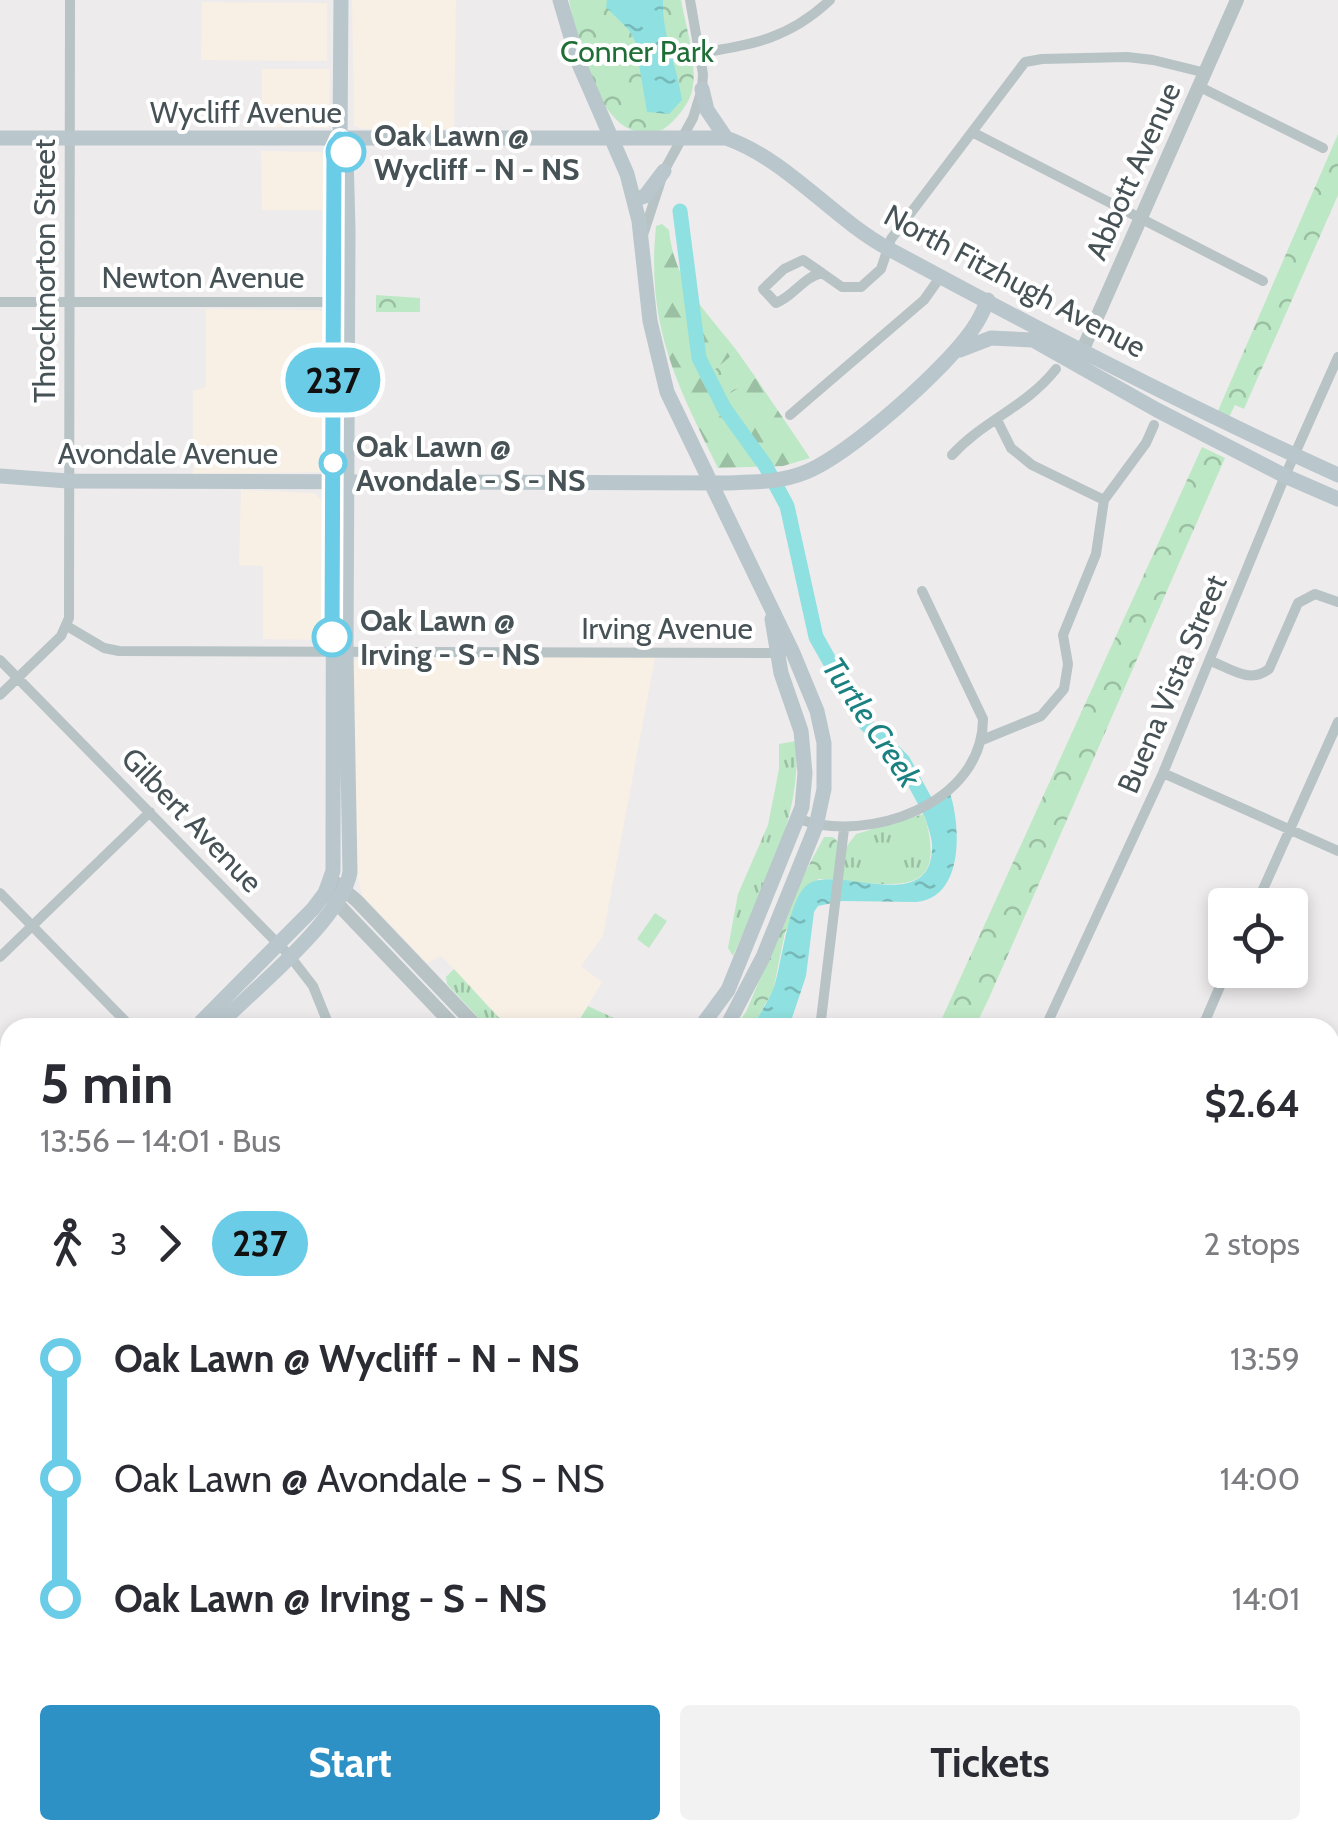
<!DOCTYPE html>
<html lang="en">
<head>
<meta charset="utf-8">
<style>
  body { margin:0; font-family:Cabin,sans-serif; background:#f2f2f3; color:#2b2b33; height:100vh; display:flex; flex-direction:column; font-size:38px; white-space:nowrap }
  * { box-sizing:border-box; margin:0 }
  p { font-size:32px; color:#7c7c81 }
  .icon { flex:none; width:55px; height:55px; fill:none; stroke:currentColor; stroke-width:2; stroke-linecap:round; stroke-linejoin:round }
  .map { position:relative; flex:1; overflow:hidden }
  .panel { position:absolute; left:0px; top:1018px; width:1340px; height:822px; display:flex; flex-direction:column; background:#fff; border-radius:30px 30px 0 0; box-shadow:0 5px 15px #0003 }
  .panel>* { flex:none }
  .badge { padding:0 20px; border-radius:32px; font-size:35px; line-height:65px }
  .tools { position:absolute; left:1208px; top:888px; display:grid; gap:20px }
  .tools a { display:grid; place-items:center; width:100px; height:100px; border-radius:10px; background:#fff; box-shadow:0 5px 15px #0003; font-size:50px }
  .map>.badge { position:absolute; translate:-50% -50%; box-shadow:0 0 0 5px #fff }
  .legs { display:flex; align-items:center; gap:15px; height:110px; padding:0 40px; font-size:32px }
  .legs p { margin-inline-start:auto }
  .summary { display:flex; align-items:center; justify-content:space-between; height:170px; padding:0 40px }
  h1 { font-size:55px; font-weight:800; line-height:75px }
  .action { display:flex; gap:20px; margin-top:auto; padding:20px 40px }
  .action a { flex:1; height:115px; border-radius:10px; background:#2d91c6; color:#fff; font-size:40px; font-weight:800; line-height:115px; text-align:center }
  .action a+a { background:#f2f2f3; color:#2b2b33 }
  ul { padding:0 40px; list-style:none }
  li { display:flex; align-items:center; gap:35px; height:120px; font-size:38px }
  li i { display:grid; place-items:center; width:15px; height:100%; margin:0 12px; background:currentColor }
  li i::after { content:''; width:25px; height:25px; margin:-12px; border:8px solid; border-radius:50%; background:#fff }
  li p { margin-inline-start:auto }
  li:first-child i { background:linear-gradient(#0000 50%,currentColor 0) }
  li:last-child i { background:linear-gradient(currentColor 50%,#0000 0) }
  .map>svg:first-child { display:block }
</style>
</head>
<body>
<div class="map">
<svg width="1338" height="1839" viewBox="0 0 1338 1839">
  <defs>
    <pattern id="grass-tufts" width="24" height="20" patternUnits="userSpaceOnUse" patternTransform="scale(2.5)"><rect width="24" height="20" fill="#bde8c5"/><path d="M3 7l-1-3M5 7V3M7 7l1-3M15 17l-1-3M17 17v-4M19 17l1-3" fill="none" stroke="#9bbfa3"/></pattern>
    <pattern id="forest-firs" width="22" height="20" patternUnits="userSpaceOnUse" patternTransform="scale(2.5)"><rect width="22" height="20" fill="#bde8c5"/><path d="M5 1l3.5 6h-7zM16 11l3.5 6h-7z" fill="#9bbfa3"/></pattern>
    <pattern id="park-crowns" width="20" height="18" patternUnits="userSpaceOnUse" patternTransform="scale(2.5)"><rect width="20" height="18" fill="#bde8c5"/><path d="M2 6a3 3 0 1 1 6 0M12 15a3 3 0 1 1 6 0" fill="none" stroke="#9bbfa3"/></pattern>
    <pattern id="water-ripples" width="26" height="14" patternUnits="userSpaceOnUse" patternTransform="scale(2.5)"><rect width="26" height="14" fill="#8fe0e0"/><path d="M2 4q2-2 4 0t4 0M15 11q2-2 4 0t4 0" fill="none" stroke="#77b8b8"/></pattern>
  </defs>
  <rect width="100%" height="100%" fill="#eeebec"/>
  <path fill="#f8efe5" d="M352,0H456L454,129H363L354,126Z
    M202,2L327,3V61L201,60Z
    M262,69H330L329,128L262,127Z
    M261,151L326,152L325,210H262Z
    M206,309L319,310L325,313L328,319L325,472L193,474V391L206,387Z
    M241,490L315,493L325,505L321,640L263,639V566L239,565Z
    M360,657L655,658L603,936L581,966L602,982L575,1027H518L499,1017L441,956L427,963L362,895L356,870L351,663Z
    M0,1147L10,1157V1188L0,1198Z
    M7,1256L10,1258V1344L0,1334V1263Z
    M0,1386L10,1396V1475L0,1485Z
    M0,1659L10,1669V1731L0,1741Z"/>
  <path fill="#dfdddd" d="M1330,1242L1338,1245V1571L1330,1579Z"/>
  <path fill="url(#grass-tufts)" d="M796,741C802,820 763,886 733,956L728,948L738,894L768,825L779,769V744Z
    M924,814C949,897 900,885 841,881L846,847L856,834Z
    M454,969L498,1017L518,1027H487L447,984L446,977Z
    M588,1006L633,1027H575Z"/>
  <path fill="url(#forest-firs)" d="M662,224L669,230C674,282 706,311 737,351L713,372L727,394L756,378L810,458L783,466L718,468C676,383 646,325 656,226Z"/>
  <path fill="url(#park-crowns)" d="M569,0H681C686,28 698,63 692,91C689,104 676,120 665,128C658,133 652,132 643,132C598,132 576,36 569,0Z
    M1338,134V195L1244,409L1235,405L1229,417L1217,413Z
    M376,295L420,298V312H376Z
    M737,351L756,378L727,395L712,372Z
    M1202,447L1225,458L989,998L975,1027H938Z
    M824,837H833L838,842L834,879H818L785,932L773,991L752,1027L735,1028L746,1012L802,878Z
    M1330,1245L1338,1248V1389L1330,1385Z
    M10,1763V1830H228L227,1839H0V1772Z
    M259,1830H455L464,1835L470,1830L476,1839H257Z"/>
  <path fill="#bde8c5" d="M655,913L667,921L649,948L637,939Z
    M1330,1261L1338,1265V1337L1330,1333Z"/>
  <path fill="url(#water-ripples)" d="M607,0H663C662,36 677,65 682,100L669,114L647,112L635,41L629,30L606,7Z
    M950,793C961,827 964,898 916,902L842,901L818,906L814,912L806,976L789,1027L752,1028C759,1014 769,1001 774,987C782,963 788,900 807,885C835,863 930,917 932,849C933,837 926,824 924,812Z"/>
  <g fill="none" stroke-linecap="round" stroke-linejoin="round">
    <path stroke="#8fe0e0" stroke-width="15" d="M680,211L699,358L724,408L765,465L787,506L816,637L864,722L903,761L933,816"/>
    <path stroke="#b8c3c6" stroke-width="10" d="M699,53C753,45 790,38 830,0
      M1200,87L1323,148
      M972,132L1263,281
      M643,235L664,171L693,118L702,89L703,74L690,0
      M822,273L803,260L784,269L763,289L776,303C794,296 803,277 822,273L842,287H861L881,269L891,239L1025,62L1042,59L1127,57L1153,60L1206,73
      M0,302H339
      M790,415L924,300L941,276
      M997,420L1011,448L1032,465L1104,500
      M952,455C985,419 1025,408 1056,369
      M67,626L104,648L119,651L780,653
      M0,660L289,955L313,986L330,1028
      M1211,661C1231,669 1250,684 1269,669L1298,603L1315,594L1338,602
      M0,695L61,636L69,618L70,0
      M982,740L1041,716L1064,689L1068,664L1063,635L1096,554L1104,500L1146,443L1154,425
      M1163,773L1338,851
      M799,819C868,844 983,804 983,719L922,591
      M0,893L132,1028
      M1256,905L1338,722
      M0,957L150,812
      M820,1028L844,829
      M1045,1028L1163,773L1285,476L1338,357
      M1202,1028L1227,970
      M0,1126L10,1136
      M0,1493L10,1484
      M0,1641L10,1651
      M1330,1643L1338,1651
      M0,1760L10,1750
      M842,1830L851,1839
      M584,1839L593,1830
      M1328,1839L1338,1815"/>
    <path stroke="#b8c3c6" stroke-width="14" d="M1079,358L1237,0
      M336,883L357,901L478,1028
      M330,896L456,1028
      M1330,1185L1338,1167
      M1330,1600L1338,1592
      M1219,1830L1228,1839
      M1246,1830L1254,1839
      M831,1839L840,1830
      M1084,1839L1093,1830"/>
    <path stroke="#b9c6cc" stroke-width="15" d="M560,0L579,64L627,174L639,221L650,321L667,392L793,653L817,711L824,743V789L816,826L763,957L726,1028
      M702,89L707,110L726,138
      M0,138H726C788,160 832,218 889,249C1036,329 1186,406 1338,475
      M634,200L645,196L664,171
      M960,350L991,338L1033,340L1157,410L1285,476L1338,499
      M0,476L68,481L723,483C752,482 779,483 806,472C850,454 948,367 974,327C980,319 984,309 988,300
      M195,1028L313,909L325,893L333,871L334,152L340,139
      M215,1028C250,993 343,918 350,872L346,653L348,230L346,153L340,139L341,0
      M700,1028L728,990L802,807L805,773L801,731L781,673L772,619
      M0,1217L10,1207
      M0,1237L10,1228
      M0,1353L10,1363
      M0,1377L10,1387
      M486,1830L496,1839
      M731,1830L740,1839
      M234,1839L235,1830
      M248,1839L249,1830"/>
    <path stroke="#aeb2b5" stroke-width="2.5" d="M840,1839L850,1830
      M1091,1839L1100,1830"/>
  </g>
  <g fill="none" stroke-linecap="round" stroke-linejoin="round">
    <defs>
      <path id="line-1" d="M332,637L334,152L340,139L346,152"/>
    </defs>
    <use href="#line-1" stroke="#fff" stroke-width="22"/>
    <use href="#line-1" stroke="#6bcce7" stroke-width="15"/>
  </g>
  <g fill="#fff" stroke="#6bcce7" stroke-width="5">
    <circle cx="346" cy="152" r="18"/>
    <circle cx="333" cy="463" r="12"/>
    <circle cx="332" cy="637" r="18"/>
  </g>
  <g text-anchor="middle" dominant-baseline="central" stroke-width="8" stroke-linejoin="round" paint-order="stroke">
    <g font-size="30" fill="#206e37" stroke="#fff">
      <text x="637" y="51">Conner Park</text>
    </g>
    <g font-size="30" fill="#465256" stroke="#fff">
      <text x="246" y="112">Wycliff Avenue</text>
      <text transform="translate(1133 171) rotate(-66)">Abbott Avenue</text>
      <text transform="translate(44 271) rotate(-90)">Throckmorton Street</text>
      <text x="203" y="277">Newton Avenue</text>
      <text transform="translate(1015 281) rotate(28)">North Fitzhugh Avenue</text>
      <text x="168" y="453">Avondale Avenue</text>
      <text x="667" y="628">Irving Avenue</text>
      <text transform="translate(1172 684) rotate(-67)">Buena Vista Street</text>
      <text transform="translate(192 820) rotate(46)">Gilbert Avenue</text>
    </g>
    <g font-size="30" font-weight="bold" fill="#465256" stroke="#fff" text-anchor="start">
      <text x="374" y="135">Oak Lawn @<tspan x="374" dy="34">Wycliff - N - NS</tspan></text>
      <text x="356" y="446">Oak Lawn @<tspan x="356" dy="34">Avondale - S - NS</tspan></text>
      <text x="360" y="620">Oak Lawn @<tspan x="360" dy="34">Irving - S - NS</tspan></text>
    </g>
    <g font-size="32" font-style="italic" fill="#1a8080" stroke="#fff">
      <text transform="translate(872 722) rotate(56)">Turtle Creek</text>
    </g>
  </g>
</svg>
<div class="tools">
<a><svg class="icon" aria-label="locate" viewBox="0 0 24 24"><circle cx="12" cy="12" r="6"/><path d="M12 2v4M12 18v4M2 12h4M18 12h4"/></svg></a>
</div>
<b class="badge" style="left:333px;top:380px;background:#6bcce7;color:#111">237</b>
<section class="panel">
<div class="summary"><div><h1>5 min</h1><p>13:56 – 14:01 · Bus</p></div><b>$2.64</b></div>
<div class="legs"><svg class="icon" aria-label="walk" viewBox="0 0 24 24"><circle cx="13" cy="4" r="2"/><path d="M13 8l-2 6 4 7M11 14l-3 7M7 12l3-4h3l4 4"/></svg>3<svg class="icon" aria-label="forward" viewBox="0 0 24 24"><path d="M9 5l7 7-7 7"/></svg><b class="badge" style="background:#6bcce7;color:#111">237</b><p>2 stops</p></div>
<ul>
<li><i style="color:#6bcce7"></i><b>Oak Lawn @ Wycliff - N - NS</b><p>13:59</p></li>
<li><i style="color:#6bcce7"></i><span>Oak Lawn @ Avondale - S - NS</span><p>14:00</p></li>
<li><i style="color:#6bcce7"></i><b>Oak Lawn @ Irving - S - NS</b><p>14:01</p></li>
</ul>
<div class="action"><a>Start</a><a>Tickets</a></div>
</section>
</div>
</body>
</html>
